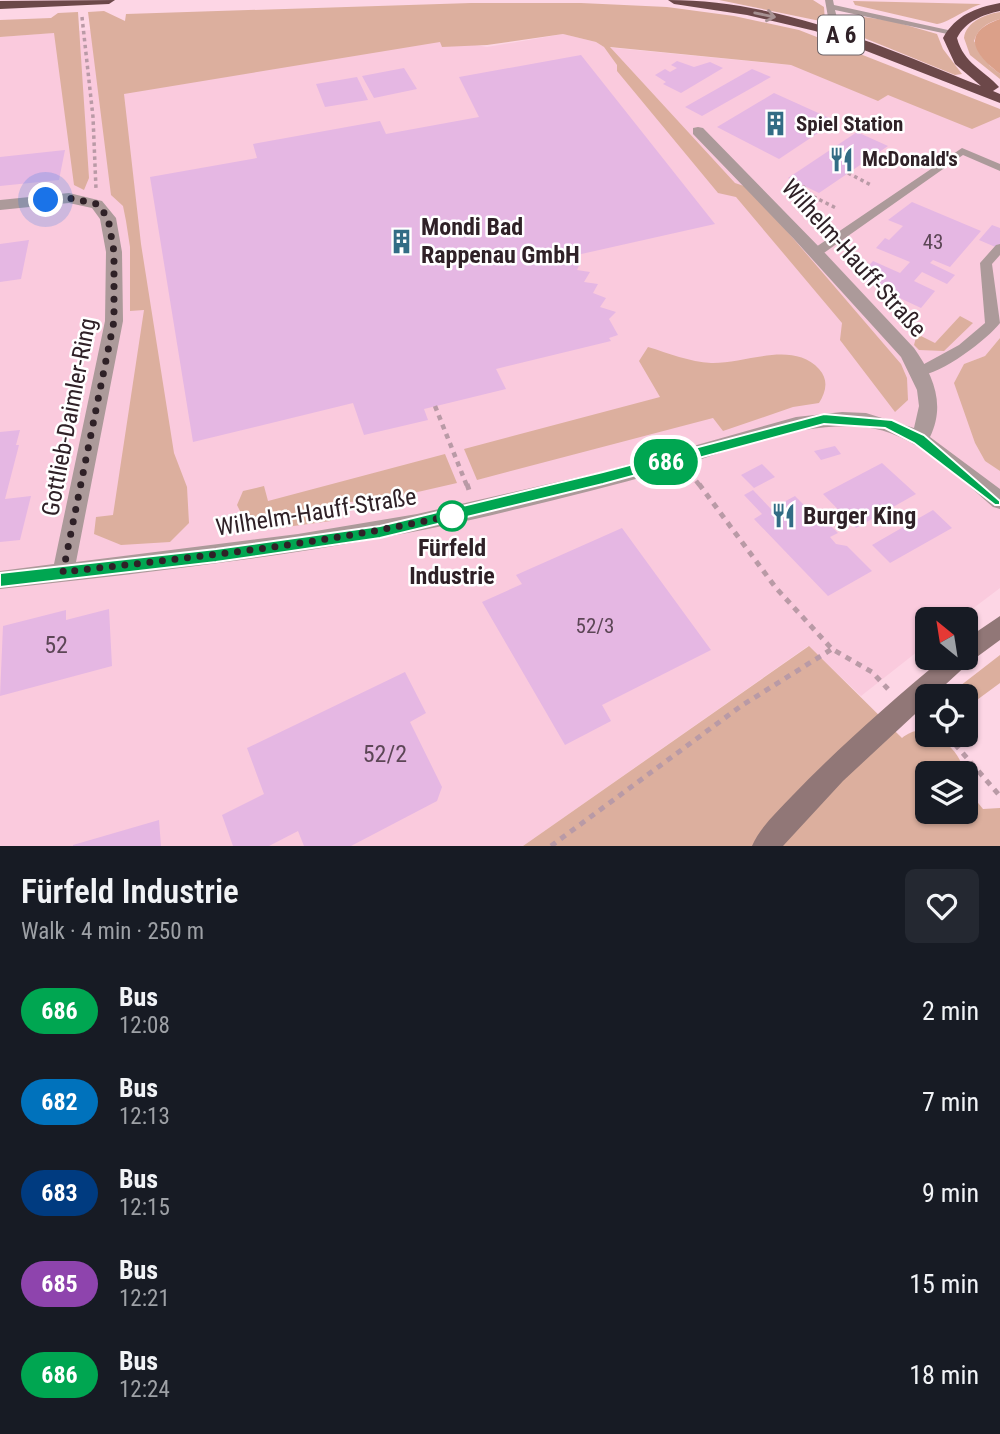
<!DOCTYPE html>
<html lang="en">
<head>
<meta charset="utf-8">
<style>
  body { margin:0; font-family:"Roboto Condensed",sans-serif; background:#242831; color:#f1f3f6; height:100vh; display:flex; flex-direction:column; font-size:26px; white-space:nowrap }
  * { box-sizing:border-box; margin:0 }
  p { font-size:23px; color:#9ea1a6 }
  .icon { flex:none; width:38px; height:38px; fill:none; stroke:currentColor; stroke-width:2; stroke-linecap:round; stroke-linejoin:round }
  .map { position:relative; height:846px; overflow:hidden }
  .side { display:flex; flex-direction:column; background:#171b24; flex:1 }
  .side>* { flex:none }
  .badge { padding:0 14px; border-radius:23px; font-size:24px; line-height:46px }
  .needle { width:46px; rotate:330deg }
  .tools { position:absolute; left:915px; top:607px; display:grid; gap:14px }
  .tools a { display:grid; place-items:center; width:63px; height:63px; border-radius:10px; background:#171b24; box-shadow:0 2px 5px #0004; font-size:35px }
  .you { position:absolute; width:35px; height:35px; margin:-18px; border:5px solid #fff; border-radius:50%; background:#1a73e8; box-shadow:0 0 0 10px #1a73e833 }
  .map>.badge { position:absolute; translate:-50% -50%; box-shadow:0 0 0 4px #fff }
  .round { display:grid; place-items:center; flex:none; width:74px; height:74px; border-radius:10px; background:#242831 }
  .summary { display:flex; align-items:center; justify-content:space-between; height:119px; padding:0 21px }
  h1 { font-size:33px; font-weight:600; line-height:52px }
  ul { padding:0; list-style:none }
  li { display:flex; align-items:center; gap:21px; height:91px; padding:0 21px }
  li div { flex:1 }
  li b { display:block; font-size:26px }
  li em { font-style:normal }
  li .badge { min-width:77px; font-weight:700; text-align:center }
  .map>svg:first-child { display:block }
</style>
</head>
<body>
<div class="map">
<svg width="1000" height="846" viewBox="0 0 1000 846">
  <rect width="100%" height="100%" fill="#fdd6e5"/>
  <path fill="#facadd" d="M346,22L487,47L563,34L596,42L604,47L791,65L883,85L1000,117V338L985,356L964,364L957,378L975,443L985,461L1000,471V588L959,619L928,620L927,644L861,696L808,646L523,846H0V37L116,28Z"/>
  <path fill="#dcaf9e" d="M719,0H813L824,7L825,22Z
    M853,1L981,4C968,8 945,24 937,24L855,5Z
    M471,3H581L667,7L734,16L799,30L1000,109V117L972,129L888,95L878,101L791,65L610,47L735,183L750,188L901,364L907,378L908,400L895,412L840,340L842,323L736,197L718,193L617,71V65L604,47L596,42L563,34L487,45L442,47L440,42L124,94L141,244L174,453L187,487L189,523L170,542L121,545L94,534L96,517L113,515L144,310L130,311V247L126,221L123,206L111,195L88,12L104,11L125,21L126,14Z
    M78,12L89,178L84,190L74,185L54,33L0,37V20L51,18L58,13Z
    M1000,12V19C987,23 978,28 974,41L990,66L1000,74V79L970,55L964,38C966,22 985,14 1000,12Z
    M850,15L892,21L937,34L943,49L962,74L955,75L847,31L844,16Z
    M960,316L973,323L944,351L919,350L914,345L917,334L935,343Z
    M1000,338V471L985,461L975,443L954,383L964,364L985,356Z
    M648,347C668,353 690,362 711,363C745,364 792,340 819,369C829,380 826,392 819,403L793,407L723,431L713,418L477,480L464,449L660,397L639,361Z
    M445,454L457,483L409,494L329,505L331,521L271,529L246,523L237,505L243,491L264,486L268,501Z
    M809,646L902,738C910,732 917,729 927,732L928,735H937C949,745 963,757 963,773L928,774V812H966V788L983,809L1000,808V846H523Z
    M1000,655V683L966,708V696H947Z"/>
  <path fill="#dba089" d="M1000,19V74C974,54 960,33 1000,19Z"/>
  <path fill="#e5b7e3" d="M581,55L715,224L568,257L581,261L577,270L590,272L584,282L598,284L593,293L606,298L600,307L616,312L609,319L618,335L609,338L611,341L496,369L506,389L424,409L428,420L364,435L353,403L193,442L150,177L257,158L253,144L380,121L386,134L479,117L459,77Z
    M677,61L694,67L710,62L723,68L681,93L663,84L666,82L655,75L665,69L670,72L677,68L671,65Z
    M404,68L417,89L374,98L362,76Z
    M752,69L771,77L702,116L685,107Z
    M357,77L368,100L325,107L316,84Z
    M774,93L836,121L779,159L717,127Z
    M857,132L888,146L819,193L788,178Z
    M65,150L59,180L0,186V157Z
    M912,202L981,231L950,267L933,260L930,263L955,275L947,284L922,272L914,281L935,291L921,308L857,278L873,261L900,273L910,262L876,248L885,238L889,240L903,226L888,220Z
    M992,225L1000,228V249L979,240Z
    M29,240L21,279L0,282V244Z
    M20,430L16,445H19L5,499L31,496L20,540L0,542V432Z
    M835,446L841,454L821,460L814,451Z
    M882,463L916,494L856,528L823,494Z
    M762,464L775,477L754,488L741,475Z
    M753,490L771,509L795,496L821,522L828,523L838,533L830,537L836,544L847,546L872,571L828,596L754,519L762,514L744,495Z
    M933,510L952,528L890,563L872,545Z
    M622,528L711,650L602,705L611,721L565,745L482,602L522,584L516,575Z
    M109,609L112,666L0,696L3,626L66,610V620Z
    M405,672L426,713L410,722L442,787L437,801L351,846H304L298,831L269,846H233L222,815L264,794L247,748Z
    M159,820L161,846H73V845Z"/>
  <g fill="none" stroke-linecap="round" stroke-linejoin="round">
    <path stroke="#b99aa6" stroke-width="3.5" stroke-dasharray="3.5 3.5" stroke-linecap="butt" d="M82,17L93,117L96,189
      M848,173L871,185
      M805,186L800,190L838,209"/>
    <path stroke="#b99aa6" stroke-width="4.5" stroke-dasharray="5 5" stroke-linecap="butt" d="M435,406L467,486
      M690,473L700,486"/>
    <path stroke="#b99aa6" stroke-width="5" stroke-dasharray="6 6" stroke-linecap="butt" d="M467,484L469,490
      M699,484L776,588L832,649L872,672L888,689
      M947,735L1000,796
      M551,846L741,706L832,649"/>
    <path fill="#ac9a9a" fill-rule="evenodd" d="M825,0H833L834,5L957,32L952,35L835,10L841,34L836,37L831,34Z
      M962,148L1000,164V171L963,155L821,255H813V249Z
      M1000,244V255L992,264L1000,323C988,339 935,380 915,375L913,372L915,369L959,345L985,323L980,263L996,245Z"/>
    <path fill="#ac9a9a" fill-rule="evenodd" d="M698,127L703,128L824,252L914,348C933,375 946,404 930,437L1000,489V509L993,507C957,476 914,432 864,427C796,421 729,452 664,471C602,489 539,504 475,519C319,554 159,571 0,589V571L54,564L105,321L106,252L100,219L92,208L69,203L0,210V200L69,193L102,201L116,218L122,252L123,321L76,562L298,534L417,514L605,471L796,417L842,412L866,413L914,428L919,406L917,390L901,357L793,238L693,134V128Z"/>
    <path fill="#917777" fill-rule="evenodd" d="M1000,616V640L970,662L933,696H928V702L843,781L783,846H752C760,827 778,811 792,796C839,747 891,702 943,658H966V639Z"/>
    <path fill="#6c4849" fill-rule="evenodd" d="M115,0L109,4L0,9V1Z
      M668,0C779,0 879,45 981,86L955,64L943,38C956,15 975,8 1000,3V11C982,15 966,21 957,38C964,64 983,69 999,87L993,91L1000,94V103L815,31L747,15L674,4Z"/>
  </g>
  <defs><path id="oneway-shaft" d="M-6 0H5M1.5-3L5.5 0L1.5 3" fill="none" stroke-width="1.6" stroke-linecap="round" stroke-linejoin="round" transform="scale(1.75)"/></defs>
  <use stroke="#a79192" href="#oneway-shaft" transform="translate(765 15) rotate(12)"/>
  <path fill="#00a651" stroke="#fff" stroke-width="2" d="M824,414L892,420L924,435L1000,501V505H995L914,443L885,428L824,424L603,484L380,538L216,562L0,587V573L216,549L380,526L603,472Z"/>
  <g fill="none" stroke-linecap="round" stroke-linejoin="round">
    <path stroke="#2f2127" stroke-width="7" stroke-dasharray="0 12.6" d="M46,200L69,198L97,204L108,218L114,252V321L63,572C195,557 327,544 457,514L452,516"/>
  </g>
  <defs>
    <symbol id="building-bare" viewBox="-9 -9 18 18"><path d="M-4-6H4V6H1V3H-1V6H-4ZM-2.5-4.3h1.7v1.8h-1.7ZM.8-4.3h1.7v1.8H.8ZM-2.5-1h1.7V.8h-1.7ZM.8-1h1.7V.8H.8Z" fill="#326c85" stroke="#fff" stroke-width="2.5" paint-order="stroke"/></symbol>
    <symbol id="restaurant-bare" viewBox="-9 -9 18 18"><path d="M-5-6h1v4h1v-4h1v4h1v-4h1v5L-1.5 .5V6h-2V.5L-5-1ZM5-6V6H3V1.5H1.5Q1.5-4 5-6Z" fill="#326c85" stroke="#fff" stroke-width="2.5" paint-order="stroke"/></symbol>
  </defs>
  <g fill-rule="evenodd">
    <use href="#building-bare" x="758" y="106" width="35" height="35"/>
    <use href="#restaurant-bare" x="824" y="142" width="35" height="35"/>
    <use href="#building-bare" x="384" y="224" width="35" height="35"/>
    <use href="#restaurant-bare" x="766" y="498" width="35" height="35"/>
  </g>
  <circle fill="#fff" stroke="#00a651" stroke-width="3.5" cx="452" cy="516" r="14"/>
  <g text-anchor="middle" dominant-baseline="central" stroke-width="5" stroke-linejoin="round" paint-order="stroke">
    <g font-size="21" font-weight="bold" fill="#2f2127" stroke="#fff" text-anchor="start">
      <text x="796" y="124">Spiel Station</text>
      <text x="862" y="159">McDonald's</text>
    </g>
    <g font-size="21" fill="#5c4656">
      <text x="933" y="242">43</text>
      <text x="595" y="626">52/3</text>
    </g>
    <rect fill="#fff" stroke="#6d6468" stroke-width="2" x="818" y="15.5" width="46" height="39" rx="5"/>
    <g font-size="23" font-weight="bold" fill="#2f2127">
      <text x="841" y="35">A 6</text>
    </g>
    <g font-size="24" font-weight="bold" fill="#2f2127" stroke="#fff" text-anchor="start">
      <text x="421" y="227">Mondi Bad<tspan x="421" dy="28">Rappenau GmbH</tspan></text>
      <text x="803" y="516">Burger King</text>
    </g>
    <g font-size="24" fill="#2f2127" stroke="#fff">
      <text transform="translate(854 258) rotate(48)">Wilhelm-Hauff-Straße</text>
      <text transform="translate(69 417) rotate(-79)">Gottlieb-Daimler-Ring</text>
      <text transform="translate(316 512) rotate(-9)">Wilhelm-Hauff-Straße</text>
    </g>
    <g font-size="24" font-weight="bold" fill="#2f2127" stroke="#fff">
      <text x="452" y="548">Fürfeld<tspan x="452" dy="28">Industrie</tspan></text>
    </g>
    <g font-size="24" fill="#5c4656">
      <text x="56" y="645">52</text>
      <text x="385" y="754">52/2</text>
    </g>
  </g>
</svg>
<div class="tools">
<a><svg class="needle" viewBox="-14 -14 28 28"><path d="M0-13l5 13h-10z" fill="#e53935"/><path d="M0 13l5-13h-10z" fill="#9ea1a6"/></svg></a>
<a><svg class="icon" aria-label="locate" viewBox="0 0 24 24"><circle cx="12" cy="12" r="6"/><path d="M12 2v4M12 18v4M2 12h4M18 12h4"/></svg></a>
<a><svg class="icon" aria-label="layers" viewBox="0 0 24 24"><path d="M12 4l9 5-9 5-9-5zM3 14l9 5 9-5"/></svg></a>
</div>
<div class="you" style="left:46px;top:200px"></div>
<b class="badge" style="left:666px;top:462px;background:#00a651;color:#fff">686</b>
</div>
<section class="side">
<div class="summary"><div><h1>Fürfeld Industrie</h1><p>Walk · 4 min · 250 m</p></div><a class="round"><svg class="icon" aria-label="heart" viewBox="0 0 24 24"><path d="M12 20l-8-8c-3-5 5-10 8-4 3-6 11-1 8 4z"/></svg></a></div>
<ul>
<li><span class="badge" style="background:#00a651;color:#fff">686</span><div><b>Bus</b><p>12:08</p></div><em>2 min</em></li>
<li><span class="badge" style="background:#0072bc;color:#fff">682</span><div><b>Bus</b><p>12:13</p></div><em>7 min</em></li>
<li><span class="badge" style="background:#003b80;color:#fff">683</span><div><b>Bus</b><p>12:15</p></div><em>9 min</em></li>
<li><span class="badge" style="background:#8e44ad;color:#fff">685</span><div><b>Bus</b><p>12:21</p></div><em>15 min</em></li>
<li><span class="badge" style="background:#00a651;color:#fff">686</span><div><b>Bus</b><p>12:24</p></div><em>18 min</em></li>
</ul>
</section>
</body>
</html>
